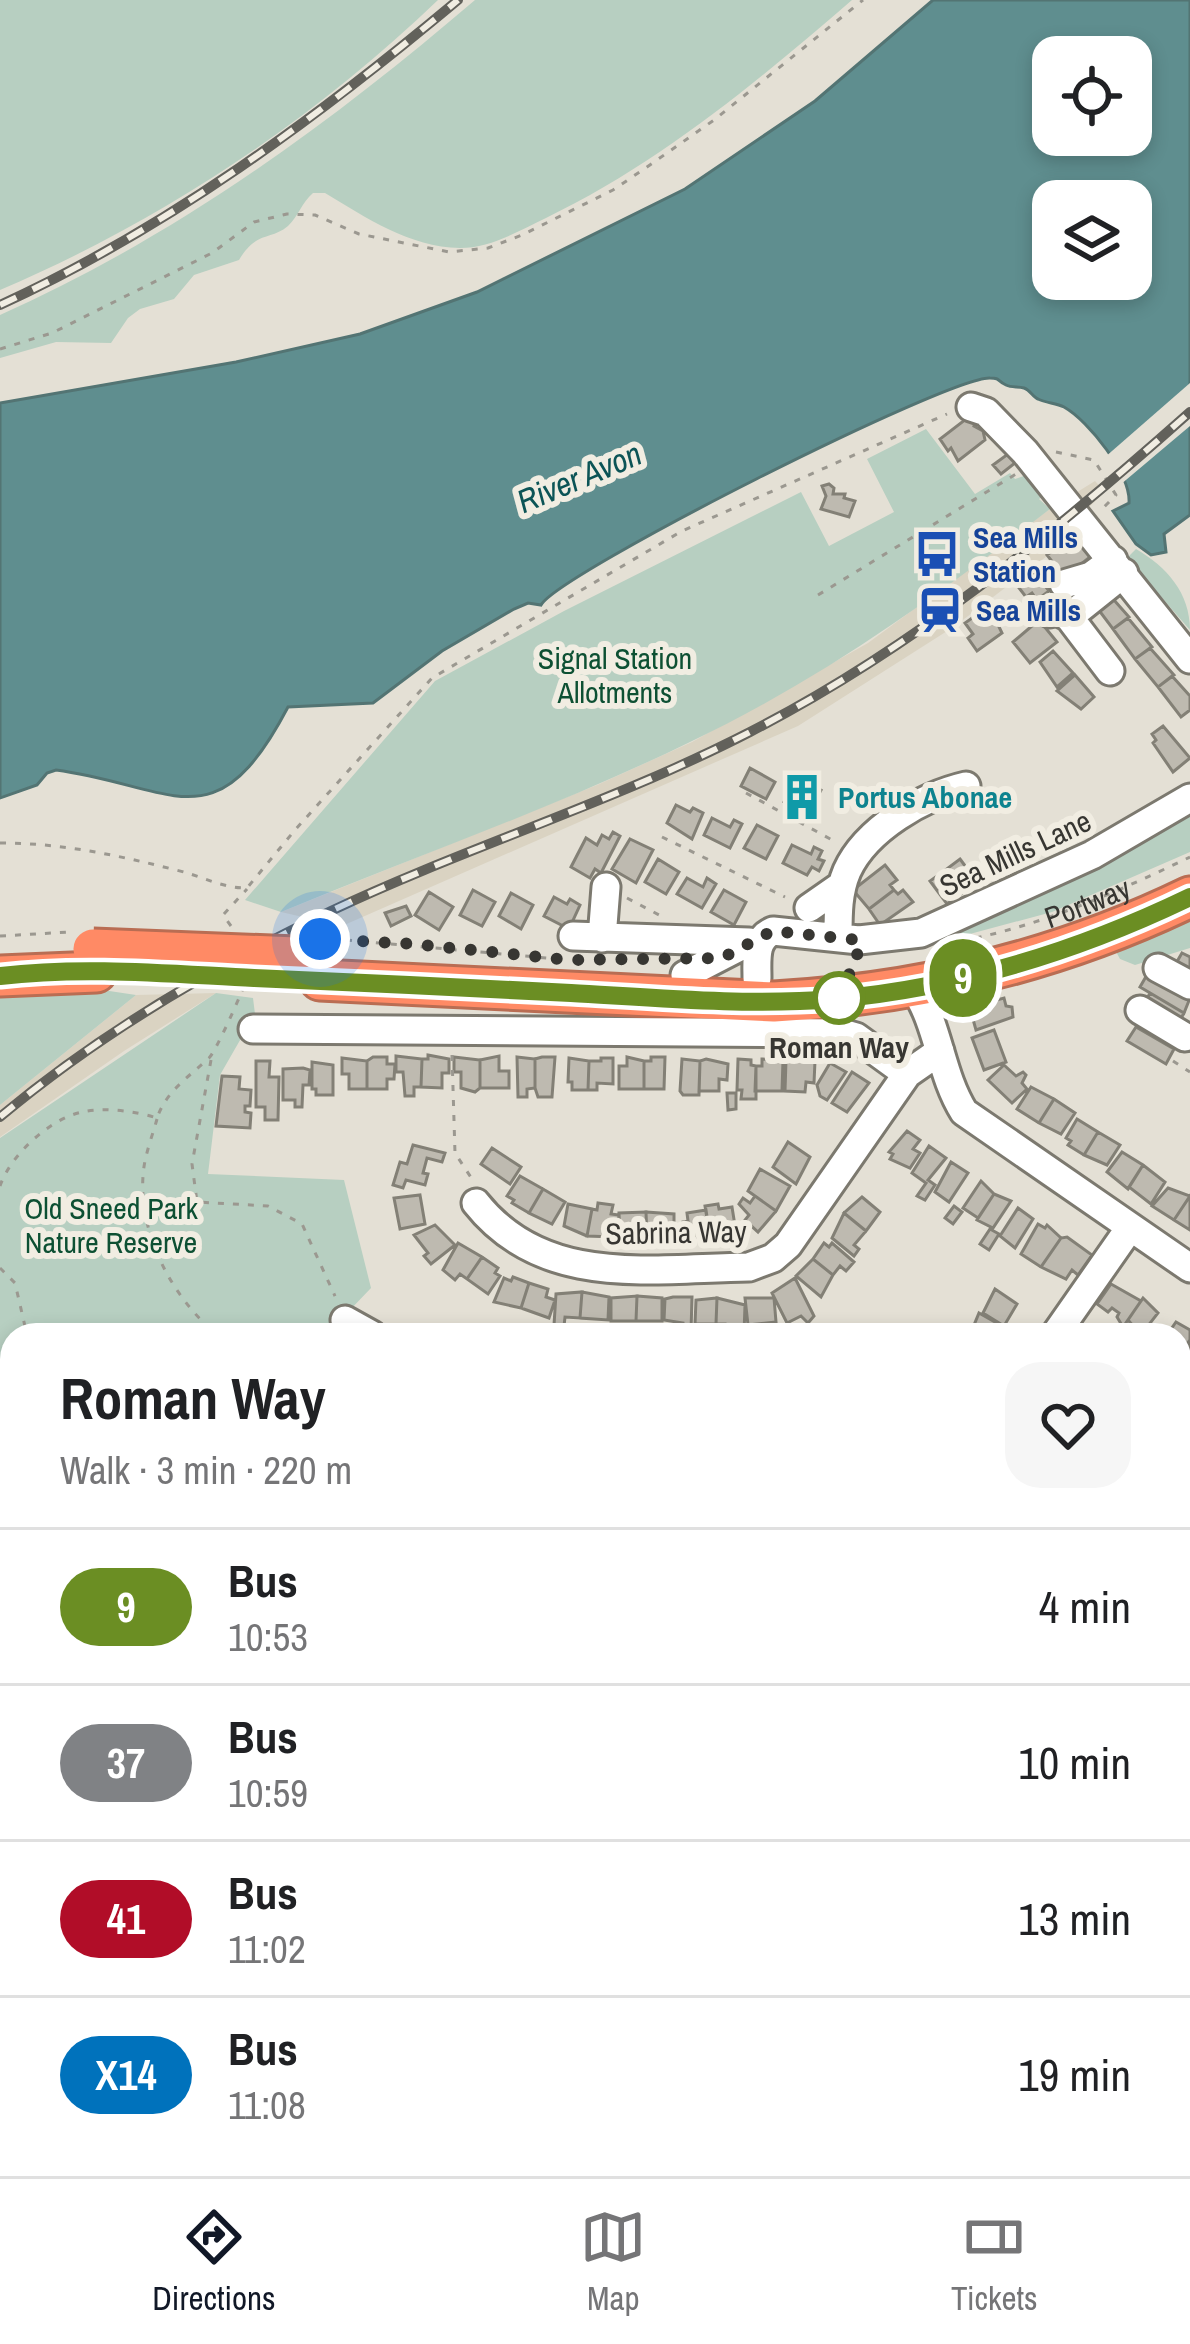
<!DOCTYPE html>
<html lang="en">
<head>
<meta charset="utf-8">
<style>
  body { margin:0; font-family:"Archivo Narrow",sans-serif; background:#f6f6f6; color:#202124; height:100vh; display:flex; flex-direction:column; font-size:45px; white-space:nowrap }
  * { box-sizing:border-box; margin:0 }
  p { font-size:39px; color:#757577 }
  .icon { flex:none; width:66px; height:66px; fill:none; stroke:currentColor; stroke-width:2; stroke-linecap:round; stroke-linejoin:round }
  .map { position:relative; flex:1; overflow:hidden }
  .side { position:absolute; left:0px; top:1323px; width:1191px; height:855px; display:flex; flex-direction:column; background:#fff; border-radius:36px 36px 0 0; box-shadow:0 6px 18px #0003 }
  .side>* { flex:none }
  .badge { padding:0 24px; border-radius:39px; font-size:42px; line-height:78px }
  .buttons { position:absolute; left:1032px; top:36px; display:grid; gap:24px }
  .buttons a { display:grid; place-items:center; width:120px; height:120px; border-radius:24px; background:#fff; box-shadow:0 6px 18px #0003; font-size:60px }
  .you { position:absolute; width:60px; height:60px; margin:-30px; border:9px solid #fff; border-radius:50%; background:#1a73e8; box-shadow:0 0 0 18px #1a73e833 }
  .map>.badge { position:absolute; translate:-50% -50%; box-shadow:0 0 0 6px #fff }
  .round { display:grid; place-items:center; flex:none; width:126px; height:126px; border-radius:36px; background:#f6f6f6 }
  .head { display:flex; align-items:center; justify-content:space-between; height:204px; padding:0 60px }
  h1 { font-size:57px; font-weight:700; line-height:90px }
  ul { padding:0; list-style:none }
  li { display:flex; align-items:center; gap:36px; height:156px; padding:0 60px; border-top:3px solid #e0e0e0 }
  li div { flex:1 }
  li b { display:block; font-size:45px }
  li em { font-style:normal }
  li .badge { min-width:132px; font-weight:700; text-align:center }
  .dock { display:flex; justify-content:space-around; align-items:center; height:168px; border-top:3px solid #e0e0e0; background:#fff; font-size:33px; color:#757577 }
  .dock a { display:grid; justify-items:center; gap:6px }
  .dock .current { color:#111827 }
  .map>svg:first-child { display:block }
</style>
</head>
<body>
<div class="map">
<svg width="1190" height="2176" viewBox="0 0 1190 2176">
  <rect width="100%" height="100%" fill="#e4e0d5"/>
  <path fill="#dad3c2" d="M1095,481L1105,492L1073,522L1080,531L955,626L798,726L342,926L281,912L597,785L692,742L868,643L1050,509Z
    M216,993L124,1051L0,1137V1105L136,995Z"/>
  <path fill="#b7cfc1" d="M0,0H438C312,121 162,221 0,290Z
    M475,0H852C757,82 660,163 546,218C519,231 490,248 460,248C409,247 367,218 325,193H313C302,202 298,217 288,226C270,241 257,230 239,260L194,275L174,299L140,309L128,318L111,343L56,342L0,358V315C175,237 330,124 475,0Z
    M926,429L975,494L1010,473L1015,479L1032,473L1048,492L1039,499L1050,509C936,597 819,681 688,743C556,807 417,856 281,912L245,900L435,681L564,611L801,492L829,546L894,512L867,459Z
    M1136,549C1167,567 1190,593 1190,630L1127,558Z
    M1190,809V852L1052,912L929,945L930,939Z
    M1190,912V948L1135,965L1120,959L1113,946Z
    M76,986L136,995L0,1105V998Z
    M216,993L253,998L255,1014L220,1075L208,1174L344,1180L371,1288L326,1335H12V2012L0,2002V1138Z
    M247,2166H672L660,2176H266Z"/>
  <path fill="#5f8e8f" stroke="#537473" stroke-width="3" fill-rule="evenodd" d="M933,0H1190V515L1164,534L1166,552L1151,555L1136,544L1113,511L1129,503C1131,475 1089,421 1064,407C1056,403 1046,403 1038,399C1033,397 1030,390 1024,388C1018,386 1012,388 1006,385C997,381 1001,378 990,378C949,376 559,573 541,605L528,603L514,609L442,651L373,703L288,707C215,846 175,786 56,770L47,773L37,785L0,798V403L236,362L360,334L477,292L685,189L815,101ZM1053,57H1131V135H1053ZM1053,201H1131V279H1053Z
    M278,2166H430L433,2176H294Z"/>
  <path fill="#e4e0d5" d="M1190,383V426L1120,485L1104,458Z"/>
  <path fill="#bebab0" stroke="#838076" stroke-width="3" d="M979,415L974,426L983,431L985,440L958,461L951,448L948,451L940,439L966,419Z
    M1008,454L1015,463L1001,474L993,465Z
    M829,484L834,488L833,494H845L844,498L855,501L849,517L821,509L826,496L822,486Z
    M1078,531L1095,553L1075,569L1061,573L1047,555Z
    M1034,571L1049,591L1037,600L1032,593L1026,597L1016,584Z
    M1106,591L1129,617L1113,629L1092,601Z
    M1035,603L1045,616L1034,625L1024,612Z
    M989,606L1002,633L977,651L968,638L973,634L965,623Z
    M1128,618L1152,647L1135,659L1113,629Z
    M1039,620L1057,642L1030,663L1013,642Z
    M1150,648L1174,675L1158,687L1135,659Z
    M1053,651L1073,673L1057,687L1040,662Z
    M1075,675L1094,697L1081,709L1057,691Z
    M1172,676L1190,696V710L1181,717L1158,687Z
    M1163,726L1190,758L1173,772L1153,743L1156,740L1152,734Z
    M750,768L775,782L766,799L741,786Z
    M810,784L821,790L808,815L784,802L793,785L806,791Z
    M676,805L690,812L693,808L703,813L692,839L667,823Z
    M712,818L730,827L734,820L742,824L730,848L704,835Z
    M757,825L778,836L766,859L744,848Z
    M613,832L620,836L601,873L595,869L590,878L571,867L586,838L597,845L602,835L609,839Z
    M630,839L653,850L636,883L612,869Z
    M792,845L811,854L814,847L822,851L818,859L824,861L819,871L812,867L807,875L783,863Z
    M658,859L679,872L666,894L645,882Z
    M960,859L977,882L961,894L944,871Z
    M885,865L897,880L890,885L894,890L869,909L853,890Z
    M944,871L961,894L947,904L930,881Z
    M687,878L703,887L707,878L716,884L702,908L677,894Z
    M473,890L495,902L482,926L460,915Z
    M724,890L746,902L734,925L711,912Z
    M894,890L898,894L903,890L913,902L880,925L869,909Z
    M429,892L453,907L439,930L415,915Z
    M511,893L533,905L521,929L499,916Z
    M554,897L567,904L570,899L580,905L569,929L544,916Z
    M406,906L411,916L391,926L385,913Z
    M1182,953L1190,957V974L1175,965Z
    M1148,973L1190,998L1184,1013L1140,987Z
    M1150,993L1184,1013L1176,1027L1142,1008Z
    M1004,998L1006,1006L1012,1007L1013,1017L976,1030L971,1012L990,1008L989,1002Z
    M1136,1027L1174,1049L1166,1064L1127,1041Z
    M994,1030L1006,1062L984,1070L972,1038Z
    M428,1055L449,1059V1073H442V1088L421,1087L422,1059H428Z
    M396,1056L422,1059L421,1087H414V1096H405L403,1072H396Z
    M499,1056V1071H509V1088H480V1060Z
    M373,1057H387V1064H395L394,1079H387V1089H367V1061Z
    M454,1057L480,1060V1088L475,1092L461,1088V1072H454Z
    M517,1057L535,1059V1088L527,1089V1097H518Z
    M542,1057H555L552,1097H538L535,1088V1059Z
    M627,1057L644,1061V1089H619V1066H627Z
    M651,1057H665L664,1089H644V1061H651Z
    M342,1058L367,1061V1089H349V1074H342Z
    M569,1058L589,1061L588,1090H572V1082H568Z
    M601,1058H613V1084L597,1083V1090H588L589,1061H601Z
    M682,1059L700,1061L699,1095H683L680,1091Z
    M706,1059L728,1064L727,1080L719,1079V1091H699L700,1061Z
    M738,1059L751,1060V1065L756,1066V1099H741L742,1090H737Z
    M762,1059L783,1060L782,1091H755L756,1066H762Z
    M786,1060L815,1061L814,1083L806,1082L805,1092L785,1091Z
    M256,1061H270L269,1077H279L278,1120H265V1107H256Z
    M312,1062L333,1065V1095H316V1089H312Z
    M830,1063L846,1072L827,1100L820,1096L817,1085Z
    M1004,1065L1016,1076L1023,1072L1026,1075L1022,1083L1027,1089L1012,1103L988,1080Z
    M303,1068L310,1070L309,1085H303L302,1107H295V1100H283V1069Z
    M852,1072L869,1083L847,1112L832,1103Z
    M222,1076L240,1077L239,1089L251,1090L250,1106H245V1112L251,1113L250,1128L216,1126Z
    M1031,1087L1054,1099L1039,1123L1017,1109Z
    M727,1093H736V1109L728,1110Z
    M1054,1099L1075,1113L1061,1134L1039,1123Z
    M1077,1119L1098,1132L1084,1155L1068,1145L1071,1141L1066,1138Z
    M907,1131L920,1140L913,1149L920,1153L910,1168L890,1159L893,1154L889,1152Z
    M1098,1132L1120,1145L1107,1165L1084,1155Z
    M788,1142L810,1157L796,1184L773,1167Z
    M413,1145L445,1153L442,1162L427,1158L423,1173L428,1174L425,1185L406,1180L403,1188L393,1185L400,1162L407,1164Z
    M929,1146L946,1158L928,1180L935,1185L925,1200L917,1196L926,1183L912,1173Z
    M492,1148L521,1167L510,1184L481,1164Z
    M1122,1152L1143,1165L1128,1189L1107,1172Z
    M951,1162L968,1173L949,1202L935,1192Z
    M1143,1165L1165,1182L1151,1204L1129,1187Z
    M760,1169L790,1186L776,1211L748,1191Z
    M520,1176L543,1189L529,1213L512,1203L514,1200L507,1196Z
    M981,1181L994,1194L978,1218L963,1208Z
    M1168,1188L1190,1196L1174,1220L1152,1206Z
    M543,1189L565,1202L552,1224L529,1213Z
    M994,1194L1011,1201L993,1228L977,1220Z
    M420,1195L425,1224L400,1229L394,1198Z
    M755,1196L776,1211L758,1232L745,1220L749,1215L739,1204L743,1198L750,1203Z
    M1190,1196V1230L1174,1220Z
    M862,1197L880,1212L866,1231L844,1213Z
    M598,1203L613,1205L611,1214L619,1215L615,1237L587,1236L592,1209L597,1210Z
    M568,1204L592,1209L587,1236L564,1226Z
    M718,1204L719,1209L732,1207L736,1232L710,1237L705,1206Z
    M954,1206L962,1212L953,1224L945,1218Z
    M1018,1208L1033,1219L1015,1248L1000,1236Z
    M706,1210L710,1237L686,1239L683,1222L688,1221L687,1213Z
    M646,1212L674,1214V1236L647,1239Z
    M646,1212L647,1239L620,1236L619,1213Z
    M844,1213L866,1231L854,1245L859,1249L854,1256L832,1238Z
    M1038,1224L1045,1228L1047,1225L1061,1238L1041,1267L1021,1254Z
    M435,1225L455,1245L431,1264L424,1256L428,1253L414,1235Z
    M990,1229L999,1234L989,1250L980,1244Z
    M1067,1237L1092,1255L1078,1275L1072,1270L1066,1279L1041,1267L1061,1238Z
    M458,1243L482,1257L467,1279L460,1274L455,1280L443,1270Z
    M824,1243L829,1247L832,1243L854,1262L846,1271L840,1266L833,1275L813,1259Z
    M482,1257L498,1268L495,1273L500,1276L488,1294L467,1279Z
    M813,1259L833,1275L821,1297L796,1276Z
    M513,1277L529,1283L521,1308L494,1302L504,1278L511,1281Z
    M795,1278L814,1316L808,1323L801,1316L787,1323L772,1293Z
    M529,1283L548,1289L546,1297L555,1300L549,1318L521,1308Z
    M1111,1284L1141,1301L1123,1327L1117,1317L1119,1313L1112,1308L1108,1312L1097,1304Z
    M995,1289L1017,1304L1004,1326L983,1313Z
    M582,1292L580,1318L565,1317L564,1326L554,1325L556,1294Z
    M582,1292L609,1297L608,1320L580,1318Z
    M637,1296L662,1298V1321H636Z
    M637,1296L636,1321H611V1298Z
    M673,1297H692L691,1331L683,1330V1323L664,1320L665,1299Z
    M717,1298L716,1324H695L696,1300Z
    M717,1298L745,1305L744,1334L725,1333V1324H716Z
    M745,1298H774L776,1322L748,1325Z
    M1143,1298L1158,1313L1141,1335L1128,1320Z
    M979,1313L1002,1326L999,1335H980L972,1330Z
    M1176,1322L1190,1330V1340L1179,1355V1335H1167Z
    M1190,1340V1373L1179,1361Z
    M1185,1591L1190,1625L1183,1626L1179,1592Z
    M1179,1940L1188,1947L1181,1956L1190,1963L1181,1976Z
    M1041,2166H1056L1059,2176H1043Z
    M1144,2166H1165V2171H1171V2176H1141Z"/>
  <g fill="none" stroke-linecap="round" stroke-linejoin="round">
    <defs>
      <path id="minor" d="M971,407L986,412L1025,452L1190,659
        M1064,584L1091,576L1113,560
        M1050,613L1057,611L1069,617L1110,671
        M1069,617L1124,573
        M809,908L842,885
        M573,936L749,942
        M838,936C838,914 838,892 847,871C866,829 923,796 966,786
        M602,938L606,887
        M1158,968L1190,985
        M685,975L745,944
        M757,978C757,960 754,939 773,931L859,940L921,933L1092,855L1190,798
        M914,988C939,1025 940,1074 964,1112L1190,1268
        M1140,1010L1185,1037
        M253,1029L842,1033L856,1037L907,1074
        M476,1203C544,1289 653,1268 749,1267L773,1258L788,1245L907,1074L940,1051
        M345,1320L372,1335
        M1055,1335L1129,1229
        M1179,1644L1190,1643
        M1188,2080L1190,2081
        M1004,2176L1006,2166"/>
      <path id="highway" d="M0,976L96,972
        M320,980L774,1002C921,994 1058,961 1190,897"/>
    </defs>
    <use href="#minor" stroke="#7c796f" stroke-width="33"/>
    <use href="#highway" stroke="#b96d53" stroke-width="45"/>
    <g stroke="#9b9890" stroke-width="3" stroke-dasharray="6 9" stroke-linecap="butt">
      <path d="M0,349L52,333L212,253L254,222L287,214L315,215L359,234L449,252L488,248L522,235L613,190L647,167L714,120L863,0"/>
      <path d="M1056,452L1094,460L1116,495L1099,512"/>
      <path d="M818,595L1016,474"/>
      <path d="M746,793L834,841"/>
      <path d="M662,837L785,897"/>
      <path d="M0,843C61,843 117,855 176,870C202,876 221,888 247,888L295,830L432,678L682,531L947,414"/>
      <path d="M627,898L661,916"/>
      <path d="M231,926L223,915L247,889"/>
      <path d="M0,936L70,932"/>
      <path d="M346,940L569,960"/>
      <path id="s1" d="M961,941C1041,926 1117,892 1190,857"/>
      <path d="M452,1055L455,1153L472,1179"/>
      <path d="M211,1060L192,1164L197,1202L268,1206L302,1224L335,1296"/>
      <path d="M1173,1061L1190,1072"/>
      <path d="M157,1119C152,1137 144,1157 143,1176C139,1235 172,1297 217,1335"/>
      <path d="M0,1186C10,1156 49,1119 82,1112C104,1107 135,1111 157,1118C167,1090 189,1077 209,1058C216,1051 239,999 244,986"/>
      <path d="M0,1268L15,1283L27,1335"/>
      <path d="M0,1642L12,1638"/>
      <path d="M1,1679L12,1680"/>
      <path d="M0,1726V1785"/>
      <path d="M0,1882L12,1896"/>
    </g>
    <use href="#minor" stroke="#fff" stroke-width="27"/>
    <use href="#highway" stroke="#ff8a65" stroke-width="39"/>
    <defs>
      <path id="rail" d="M0,305C168,228 317,118 458,0
        M0,1117C99,1034 215,966 331,911C469,846 614,802 750,732C912,649 1054,533 1190,412"/>
    </defs>
    <use href="#rail" stroke="#62615b" stroke-width="10"/>
    <use href="#rail" stroke="#f1ede2" stroke-width="6" stroke-dasharray="18" stroke-linecap="butt"/>
    <defs>
      <path id="highway-bridge" d="M93,949L321,958"/>
    </defs>
    <use href="#highway-bridge" stroke="#b96d53" stroke-width="45" stroke-linecap="butt"/>
    <use href="#highway-bridge" stroke="#ff8a65" stroke-width="39"/>
  </g>
  <g fill="none" stroke-linecap="round" stroke-linejoin="round">
    <defs>
      <path id="line" d="M0,976C84,966 170,974 254,978C360,983 465,987 571,993C658,998 747,1006 834,999C959,988 1078,951 1190,897"/>
    </defs>
    <use href="#line" stroke="#fff" stroke-width="27"/>
    <use href="#line" stroke="#6b8e23" stroke-width="18"/>
    <path stroke="#373632" stroke-width="12" stroke-dasharray="0 21.6" d="M320,939L414,944L569,960L722,958L772,931L859,940L857,956L839,998"/>
  </g>
  <defs>
    <symbol id="bus-bare" viewBox="-9 -9 18 18"><path d="M-5-6H5V4H4V6H2V4H-2V6H-4V4H-5ZM-3.5-4V0h7V-4ZM-3.5 1.2v1.5H-2V1.2ZM2 1.2v1.5H3.5V1.2Z" fill="#1a4fb4" stroke="#f1ede2" stroke-width="2.5" paint-order="stroke"/></symbol>
    <symbol id="station-bare" viewBox="-9 -9 18 18"><path d="M-3-6H3Q5-6 5-4V2Q5 4 3 4L4.5 6H3L1.5 4h-3L-3 6H-4.5L-3 4Q-5 4-5 2V-4Q-5-6-3-6ZM-3.5-4v3h7v-3ZM-3.5 1v1.5H-2V1ZM2 1v1.5H3.5V1Z" fill="#1a4fb4" stroke="#f1ede2" stroke-width="2.5" paint-order="stroke"/></symbol>
    <symbol id="building-bare" viewBox="-9 -9 18 18"><path d="M-4-6H4V6H1V3H-1V6H-4ZM-2.5-4.3h1.7v1.8h-1.7ZM.8-4.3h1.7v1.8H.8ZM-2.5-1h1.7V.8h-1.7ZM.8-1h1.7V.8H.8Z" fill="#0f9aa8" stroke="#f1ede2" stroke-width="2.5" paint-order="stroke"/></symbol>
  </defs>
  <g fill-rule="evenodd">
    <use href="#bus-bare" x="904" y="521" width="66" height="66"/>
    <use href="#station-bare" x="907" y="577" width="66" height="66"/>
    <use href="#building-bare" x="769" y="764" width="66" height="66"/>
  </g>
  <circle fill="#fff" stroke="#6b8e23" stroke-width="6" cx="839" cy="998" r="24"/>
  <g text-anchor="middle" dominant-baseline="central" stroke-width="12" stroke-linejoin="round" paint-order="stroke">
    <g font-size="30" font-weight="bold" fill="#164399" stroke="#f1ede2" text-anchor="start">
      <text x="973" y="537">Sea Mills<tspan x="973" dy="34">Station</tspan></text>
      <text x="976" y="610">Sea Mills</text>
    </g>
    <g font-size="30" fill="#0d5033" stroke="#f1ede2">
      <text x="615" y="658">Signal Station<tspan x="615" dy="34">Allotments</tspan></text>
      <text x="111" y="1208">Old Sneed Park<tspan x="111" dy="34">Nature Reserve</tspan></text>
    </g>
    <g font-size="30" font-weight="bold" fill="#0d838f" stroke="#f1ede2" text-anchor="start">
      <text x="838" y="797">Portus Abonae</text>
    </g>
    <g font-size="30" fill="#373632" stroke="#f1ede2">
      <text transform="translate(1015 853) rotate(-25)">Sea Mills Lane</text>
      <text stroke="none"><textPath href="#s1" startOffset="132">Portway</textPath></text>
      <text transform="translate(676 1232) rotate(-1)">Sabrina Way</text>
    </g>
    <g font-size="30" font-weight="bold" fill="#373632" stroke="#f1ede2">
      <text x="839" y="1047">Roman Way</text>
    </g>
    <g font-size="33" font-style="italic" fill="#0c5456" stroke="#f1ede2">
      <text transform="translate(579 477) rotate(-23)">River Avon</text>
    </g>
  </g>
</svg>
<div class="buttons">
<a><svg class="icon" aria-label="locate" viewBox="0 0 24 24"><circle cx="12" cy="12" r="6"/><path d="M12 2v4M12 18v4M2 12h4M18 12h4"/></svg></a>
<a><svg class="icon" aria-label="layers" viewBox="0 0 24 24"><path d="M12 4l9 5-9 5-9-5zM3 14l9 5 9-5"/></svg></a>
</div>
<div class="you" style="left:320px;top:939px"></div>
<b class="badge" style="left:963px;top:978px;background:#6b8e23;color:#fff">9</b>
<section class="side">
<div class="head"><div><h1>Roman Way</h1><p>Walk · 3 min · 220 m</p></div><a class="round"><svg class="icon" aria-label="heart" viewBox="0 0 24 24"><path d="M12 20l-8-8c-3-5 5-10 8-4 3-6 11-1 8 4z"/></svg></a></div>
<ul>
<li><span class="badge" style="background:#6b8e23;color:#fff">9</span><div><b>Bus</b><p>10:53</p></div><em>4 min</em></li>
<li><span class="badge" style="background:#808285;color:#fff">37</span><div><b>Bus</b><p>10:59</p></div><em>10 min</em></li>
<li><span class="badge" style="background:#b10d28;color:#fff">41</span><div><b>Bus</b><p>11:02</p></div><em>13 min</em></li>
<li><span class="badge" style="background:#0072bc;color:#fff">X14</span><div><b>Bus</b><p>11:08</p></div><em>19 min</em></li>
</ul>
</section>
</div>
<nav class="dock">
<a class="current"><svg class="icon" aria-label="directions" viewBox="0 0 24 24"><path d="M12 3l9 9-9 9-9-9zM9 14v-3h6M13 9l2 2-2 2"/></svg>Directions</a>
<a><svg class="icon" aria-label="map" viewBox="0 0 24 24"><path d="M3 6l6-2 6 2 6-2v14l-6 2-6-2-6 2zM9 4v14M15 6v14"/></svg>Map</a>
<a><svg class="icon" aria-label="tickets" viewBox="0 0 24 24"><path d="M3 7h18v10H3zM15 7v10"/></svg>Tickets</a>
</nav>
</body>
</html>
